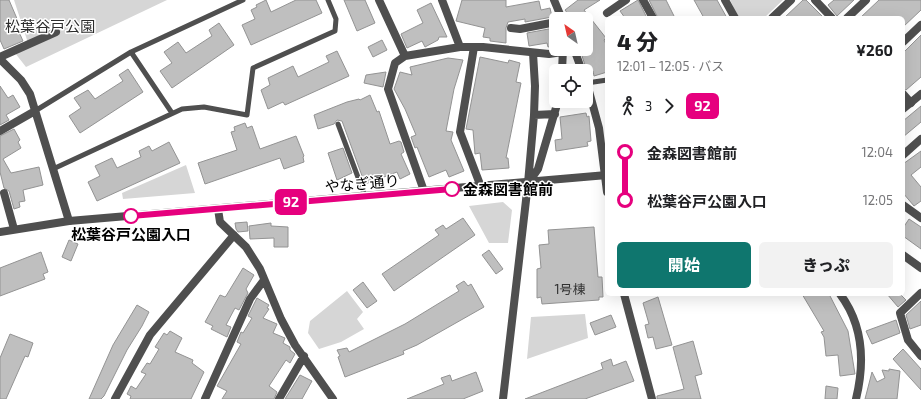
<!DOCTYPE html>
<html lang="ja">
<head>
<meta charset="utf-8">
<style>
  body { margin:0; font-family:"Exo 2","Noto Sans JP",sans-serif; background:#f2f2f2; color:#202124; height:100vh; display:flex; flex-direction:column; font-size:15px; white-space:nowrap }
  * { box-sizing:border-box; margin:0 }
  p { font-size:13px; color:#757577 }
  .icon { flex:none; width:22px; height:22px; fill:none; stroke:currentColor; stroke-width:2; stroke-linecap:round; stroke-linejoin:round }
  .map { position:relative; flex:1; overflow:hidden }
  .side { position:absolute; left:605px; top:16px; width:300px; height:280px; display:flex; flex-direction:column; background:#fff; border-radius:6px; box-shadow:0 4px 16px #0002 }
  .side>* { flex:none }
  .badge { padding:0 8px; border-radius:6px; font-size:14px; line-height:26px }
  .needle { width:26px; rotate:326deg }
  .buttons { position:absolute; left:549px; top:12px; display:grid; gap:8px }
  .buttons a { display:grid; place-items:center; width:44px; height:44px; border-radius:6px; background:#fff; box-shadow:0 4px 16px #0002; font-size:20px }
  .map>.badge { position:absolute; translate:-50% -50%; box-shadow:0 0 0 2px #fff }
  .legs { display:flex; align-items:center; gap:6px; height:44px; padding:0 12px; font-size:13px }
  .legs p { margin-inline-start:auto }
  .overview { display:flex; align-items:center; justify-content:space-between; height:68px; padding:0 12px }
  h1 { font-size:22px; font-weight:800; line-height:30px }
  .cta { display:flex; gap:8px; margin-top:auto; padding:8px 12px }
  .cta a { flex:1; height:46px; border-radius:6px; background:#0f766e; color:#fff; font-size:16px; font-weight:800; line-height:46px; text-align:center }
  .cta a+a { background:#f2f2f2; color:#202124 }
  ul { padding:0 12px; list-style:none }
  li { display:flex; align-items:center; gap:14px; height:48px; font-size:15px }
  li i { display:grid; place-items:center; width:6px; height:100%; margin:0 5px; background:currentColor }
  li i::after { content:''; width:10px; height:10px; margin:-5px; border:3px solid; border-radius:50%; background:#fff }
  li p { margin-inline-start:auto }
  li:first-child i { background:linear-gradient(#0000 50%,currentColor 0) }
  li:last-child i { background:linear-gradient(currentColor 50%,#0000 0) }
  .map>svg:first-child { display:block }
</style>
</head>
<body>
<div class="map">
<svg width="921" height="399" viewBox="0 0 921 399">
  <rect width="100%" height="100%" fill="#fff"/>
  <path fill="#d6d6d6" d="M14,0H167L26,67L15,53L29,46Z
    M730,0H783L764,18H739Z
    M186,165L195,193L123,199L122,193Z
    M503,202L512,210L508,243H489L469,206Z
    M347,291L363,312L357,319L364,329L341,342L319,349L308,333L310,321Z
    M585,314L588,338L527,359L531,317Z"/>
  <path fill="#bfbfbf" stroke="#939393" d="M0,0H9L18,21L15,23L23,41L4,49L0,40Z
    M266,0L271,12L296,0H316L322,13L251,45L242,25L255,19L251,10L257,7L256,5Z
    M344,0H365L375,23L357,31Z
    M462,0H506V7L539,1L541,10L550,8L552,17L525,22V19L508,22L506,28V43L490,41V38L483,37L485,28L456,21Z
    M578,0H600L584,10L606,38L604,40L607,46V72L594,76L593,71H587L582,56L588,54L586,50V19H572L565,10Z
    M638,0L647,18H625L620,11Z
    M649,0H666L675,18H658Z
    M694,0H717L727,18H704Z
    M803,0H806L824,18H784Z
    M834,0H854L837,16L828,5Z
    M879,0H921V10L903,27V18H860Z
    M431,3L447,37H439L438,40L425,47L422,41L407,48L401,34L423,23L417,10Z
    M219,23L234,45L172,88L160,71L172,63L164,52L178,42L186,53L212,36L209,30Z
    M554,28L556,45L548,47L547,43L529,46L527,33Z
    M921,35V77L906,90L903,89V53Z
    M382,40L387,50L373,57L368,47Z
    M337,51L349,76L285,105L283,102L268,109L261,90L270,85L268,78L293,66L298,77L329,62L326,56Z
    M480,57L508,63L509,60L520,63L516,82L521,83L506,158H508L509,168L482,170L480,153L475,154L473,130L466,129Z
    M448,58L463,60L454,89L446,131L453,132L451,140L464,171L449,177L446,170L429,177L417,147L415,148L411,137L416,135L405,109L394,89L400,72L412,75L410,67Z
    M128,69L143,92L80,133L69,116L81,108L74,98L88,90L95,99L123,81L119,75Z
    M386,72L383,87L364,83L366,75Z
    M0,86L8,98L13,95L20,107L6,115L9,120L0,125Z
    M370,95L377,112L379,111L390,144L399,141L401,142L404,152L401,154L410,174L400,179L397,172L365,184L342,121L337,120L334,124L318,129L314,115L347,102L359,99L360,100Z
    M921,106V122L903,137V121Z
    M586,113L587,117L589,116L591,141L587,142L588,146L556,151L555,140L562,139L560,117Z
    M245,123L247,128L252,126L260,149L296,136L304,156L303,157L304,162L284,169L280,158L205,184L198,163L237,150L231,132L235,131L234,127Z
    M14,129L20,140L18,142L21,148L3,159L11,173L39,167L43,185L23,190L25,201L19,202L20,207L14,209L9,191L4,188L0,172V136Z
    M169,142L180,163L97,201L88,182L100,176L95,166L112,158L117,168L141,157L139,151L149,146L152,151Z
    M343,148L352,173L337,180L328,153Z
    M921,151V167L911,175L921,187V201L914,206L903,193V164Z
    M463,218L475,235L394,291L382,274L439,235L435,230L443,225L446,229Z
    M909,219L921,227V249L903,236V228Z
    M247,222L248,231L238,232L236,229L235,223Z
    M271,223V226L288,227V247H274V238L250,239L249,226Z
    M594,227L598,277H602L603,297H599V300L542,304L541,297L537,298V269L541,268L539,245L549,244L548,230Z
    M69,240L78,244L71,261L62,257Z
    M489,250L503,269L496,274L482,255Z
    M41,252L48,272L43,274L45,279L0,296V268Z
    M243,268L254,275L246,289L248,293L239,310L235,308L226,325L231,327L227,337L211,329L213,326L205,322L220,295L225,297L226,296Z
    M464,281L468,286L471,284L484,307L417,345L403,351L404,354L345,377L338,357L340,356L337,350L347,348L349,352L405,324L459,291L456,286Z
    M363,282L377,301L367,308L353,290Z
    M802,294H829L848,331L855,374L840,376L838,355L826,356L824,337L821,332L824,331Z
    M887,294H900L906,300L898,307Z
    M658,297L672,345L656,349L653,337L648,338L645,325L649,324L643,303Z
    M257,298L269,305L267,308L269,309L263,318L277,324L273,333L285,338L283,343L290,347V350L295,354L290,363L286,360L269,386L277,392L274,399H222L227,391L217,386L241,344L237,342L241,332L243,333L252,318L248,316Z
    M921,301V325L910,329L906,315Z
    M137,305L149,312L142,326L127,350L104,396L101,399H89L113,345Z
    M611,315L616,327L595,335L590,323Z
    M896,320L900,333L872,344L866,331Z
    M170,331L182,338L175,352L193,360L192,363L204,372L191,399H130L131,396L127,394L131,386L136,389L146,374L141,372L147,363L150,364L159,349L155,347L164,333L167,335Z
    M10,334L33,343L28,357L25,356L6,399H0V358Z
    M693,341L702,374L695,376L701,399H657V396L684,389L673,347Z
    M903,349L921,369V390L893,359Z
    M611,359L613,366L626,361L634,381L585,399H525L603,369L601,363Z
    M889,369L900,371L897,399H865L872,372L877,382L885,378L882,370L889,371Z
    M476,372L483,391L463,399H407L444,384L441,378L450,375L452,381Z
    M300,375L312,381L302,399H285Z
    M826,386L838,388L837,399H825Z"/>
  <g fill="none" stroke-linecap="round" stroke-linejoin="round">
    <path stroke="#4f4f4f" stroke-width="5" d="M131,52L172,113
      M587,83L607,80
      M35,111L131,52L243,0
      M338,124L365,196
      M53,169L182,109L204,107L247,115L253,68L335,31L336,19L328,0"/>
    <path stroke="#4f4f4f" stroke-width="8" d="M379,0L405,56
      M442,0L460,47
      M554,0L562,19
      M643,0L653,18
      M725,0L735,18
      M815,0L832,18
      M607,13L626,0
      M772,18L791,0
      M847,18L866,0
      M511,28L520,29L556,22
      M903,42L921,25
      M474,47L460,132L481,187
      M574,49L582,71
      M0,57L56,32
      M0,59L21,80L30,94L69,221
      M562,71L563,49
      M586,80L599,128L607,192
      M903,94L911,103
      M534,115L555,114
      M0,131L35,111
      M903,155L921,139
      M529,182L538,169L558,101
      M528,183L534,115L535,86L533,53
      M424,191L388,89L395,63L405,56L460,47H483L549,54L562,52
      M4,193L14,229
      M903,205L921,218
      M218,209L220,222L246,247L260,269L281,319L295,345L333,399
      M921,293L900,313L908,340L921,356
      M624,294L652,399
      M840,294C864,326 865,362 856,399
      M115,399L150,335L234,235
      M205,399L250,299L264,280
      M279,399L304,356"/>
    <path stroke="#4f4f4f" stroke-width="8" d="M903,109L921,94
      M0,232L69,221L607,175
      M903,255L921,268
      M503,399L528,183"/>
  </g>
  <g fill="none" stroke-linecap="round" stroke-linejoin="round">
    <defs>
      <path id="line-1" d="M131,216L452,189"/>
    </defs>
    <use href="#line-1" stroke="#fff" stroke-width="9"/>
    <use href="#line-1" stroke="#e6007e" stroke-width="6"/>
  </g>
  <g fill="#fff" stroke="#e6007e" stroke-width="2">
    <circle cx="452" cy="189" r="7"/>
    <circle cx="131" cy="216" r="7"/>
  </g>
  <g text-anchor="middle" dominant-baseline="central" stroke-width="3" stroke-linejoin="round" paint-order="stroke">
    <g font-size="13" fill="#303030">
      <text x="570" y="289">1号棟</text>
    </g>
    <g font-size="15" fill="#2d2d2d" stroke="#fff">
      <text x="50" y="26">松葉谷戸公園</text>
    </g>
    <g font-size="15" fill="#000" stroke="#fff">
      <text transform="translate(362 183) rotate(-5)">やなぎ通り</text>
    </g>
    <g font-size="15" font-weight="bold" fill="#000" stroke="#fff" text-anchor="start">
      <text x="463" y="189">金森図書館前</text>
      <text x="131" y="234" text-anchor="middle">松葉谷戸公園入口</text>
    </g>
  </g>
</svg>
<div class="buttons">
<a><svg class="needle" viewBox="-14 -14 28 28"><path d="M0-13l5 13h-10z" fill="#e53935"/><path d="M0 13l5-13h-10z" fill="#757577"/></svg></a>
<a><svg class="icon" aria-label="locate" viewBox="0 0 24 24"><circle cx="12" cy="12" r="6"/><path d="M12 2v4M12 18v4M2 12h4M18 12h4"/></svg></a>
</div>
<b class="badge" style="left:291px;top:202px;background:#e6007e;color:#fff">92</b>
<section class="side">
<div class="overview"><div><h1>4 分</h1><p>12:01 – 12:05 · バス</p></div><b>¥260</b></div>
<div class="legs"><svg class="icon" aria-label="walk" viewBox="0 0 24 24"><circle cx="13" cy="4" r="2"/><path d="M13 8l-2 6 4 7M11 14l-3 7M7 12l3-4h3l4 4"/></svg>3<svg class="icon" aria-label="forward" viewBox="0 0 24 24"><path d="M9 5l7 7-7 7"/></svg><b class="badge" style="background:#e6007e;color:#fff">92</b></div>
<ul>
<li><i style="color:#e6007e"></i><b>金森図書館前</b><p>12:04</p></li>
<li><i style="color:#e6007e"></i><b>松葉谷戸公園入口</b><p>12:05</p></li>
</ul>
<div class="cta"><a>開始</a><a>きっぷ</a></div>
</section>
</div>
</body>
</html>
